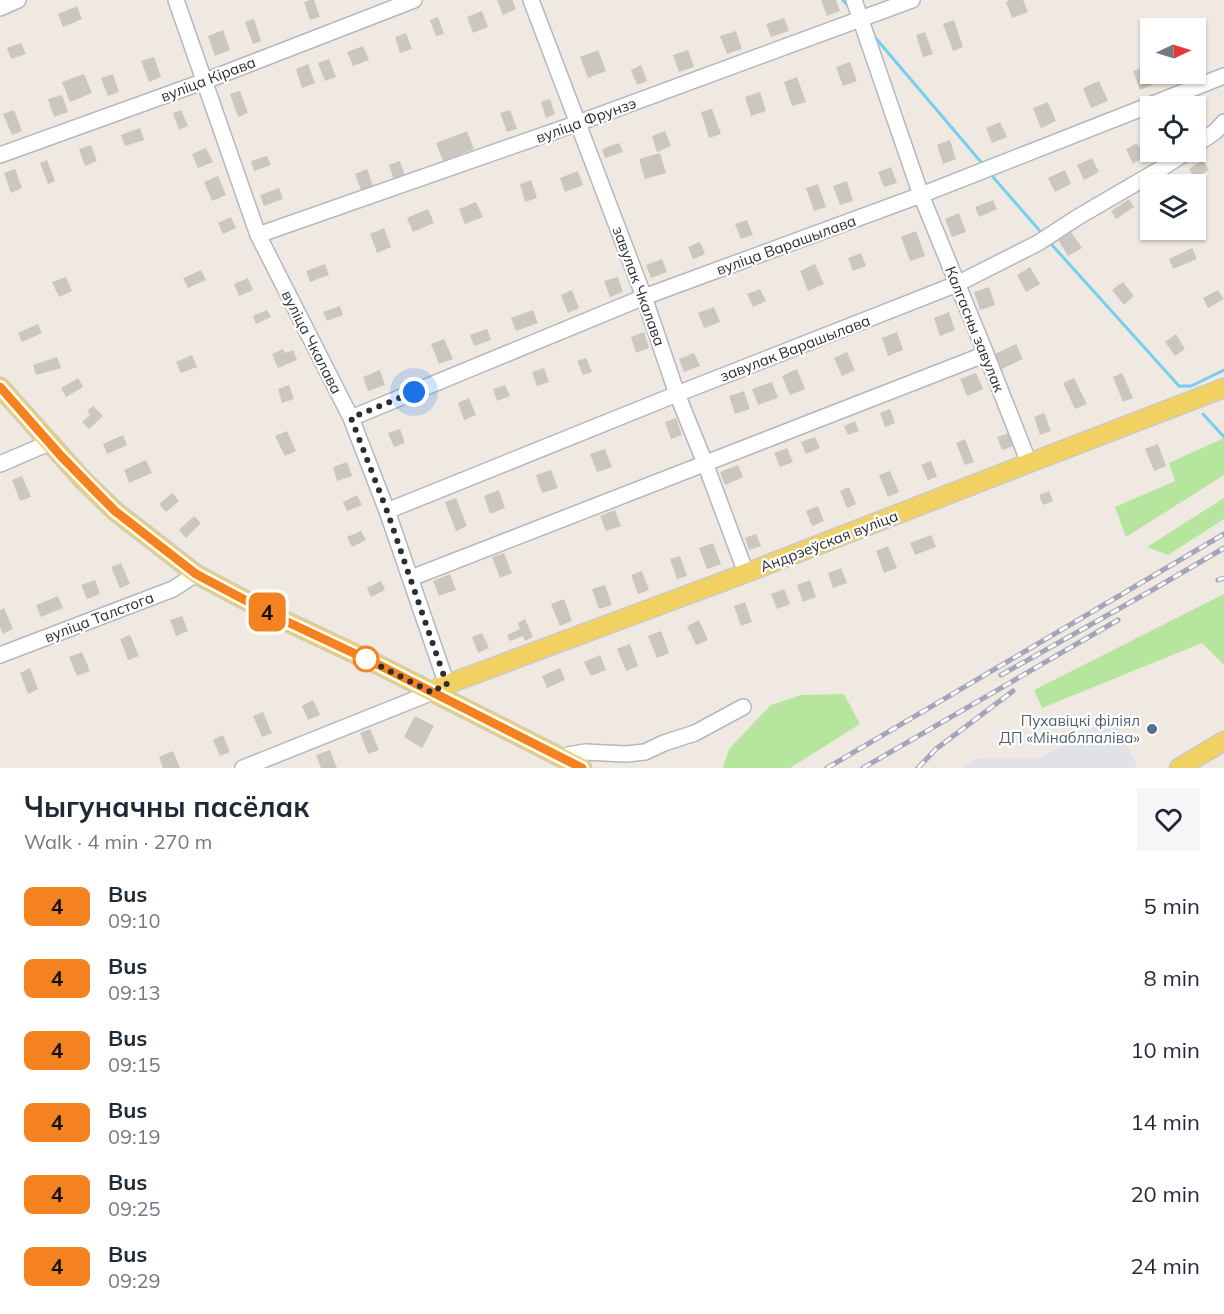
<!DOCTYPE html>
<html lang="en">
<head>
<meta charset="utf-8">
<style>
  body { margin:0; font-family:Mulish,sans-serif; background:#f6f6f7; color:#1f2937; height:100vh; display:flex; flex-direction:column; font-size:22px; white-space:nowrap }
  * { box-sizing:border-box; margin:0 }
  p { font-size:20px; color:#747a83 }
  .icon { flex:none; width:33px; height:33px; fill:none; stroke:currentColor; stroke-width:2; stroke-linecap:round; stroke-linejoin:round }
  .map { position:relative; height:768px; overflow:hidden }
  .drawer { display:flex; flex-direction:column; background:#fff; flex:1 }
  .drawer>* { flex:none }
  .badge { padding:0 12px; border-radius:9px; font-size:21px; line-height:39px }
  .needle { width:39px; rotate:86deg }
  .fabs { position:absolute; left:1140px; top:18px; display:grid; gap:12px }
  .fabs a { display:grid; place-items:center; width:66px; height:66px; border-radius:0px; background:#fff; box-shadow:0 2px 4px #0004; font-size:30px }
  .you { position:absolute; width:30px; height:30px; margin:-15px; border:4px solid #fff; border-radius:50%; background:#1a73e8; box-shadow:0 0 0 9px #1a73e833 }
  .map>.badge { position:absolute; translate:-50% -50%; box-shadow:0 0 0 3px #fff }
  .round { display:grid; place-items:center; flex:none; width:63px; height:63px; border-radius:0px; background:#f6f6f7 }
  .summary { display:flex; align-items:center; justify-content:space-between; height:102px; padding:0 24px }
  h1 { font-size:28px; font-weight:700; line-height:45px }
  ul { padding:0; list-style:none }
  li { display:flex; align-items:center; gap:18px; height:72px; padding:0 24px }
  li div { flex:1 }
  li b { display:block; font-size:22px }
  li em { font-style:normal }
  li .badge { min-width:66px; font-weight:700; text-align:center }
  .map>svg:first-child { display:block }
</style>
</head>
<body>
<div class="map">
<svg width="1224" height="768" viewBox="0 0 1224 768">
  <rect width="100%" height="100%" fill="#efe9e1"/>
  <path fill="#e3e1e8" d="M1099,724L1117,726L1138,768H962L975,759L1041,758Z"/>
  <path fill="#b6e59e" d="M1224,438V475L1126,537L1115,507L1175,481L1169,463Z
    M1224,498V519L1168,555L1147,547Z
    M1224,594V665L1202,643L1042,708L1034,690Z
    M844,694L860,724L790,768H723L729,749L771,705L801,695Z"/>
  <g fill="none" stroke-linecap="round" stroke-linejoin="round">
    <path stroke="#75cff0" stroke-width="3" d="M843,0L849,7
      M873,35L981,162
      M993,177L1040,231
      M1052,245L1179,386H1191L1224,370
      M1203,414L1224,437"/>
  </g>
  <path fill="#cbc7bf" d="M310,0H314L320,17L310,20L304,2Z
    M497,0H512L516,9L503,15Z
    M821,0H836L840,11L827,16Z
    M1010,0H1023L1028,12L1012,18L1006,2Z
    M77,6L82,19L63,27L58,14Z
    M482,11L488,27L473,33L467,17Z
    M438,17L444,34L436,36L430,20Z
    M784,18L789,31L771,37L766,24Z
    M254,19L261,41L253,44L245,22Z
    M954,20L963,47L953,51L943,24Z
    M223,30L230,50L215,56L208,36Z
    M736,31L742,49L727,54L720,36Z
    M925,32L933,54L923,57L916,35Z
    M406,33L412,49L400,53L395,37Z
    M21,43L26,54L11,59L7,48Z
    M363,46L369,60L353,66L347,52Z
    M598,50L606,71L588,78L580,57Z
    M688,50L694,67L679,72L673,55Z
    M154,57L161,77L149,82L141,61Z
    M329,59L336,77L325,81L318,63Z
    M850,62L857,81L843,86L836,67Z
    M308,64L315,83L302,88L296,69Z
    M641,65L647,81L637,85L631,70Z
    M1145,66L1152,85L1140,90L1133,71Z
    M84,74L92,93L70,102L62,82Z
    M113,74L119,92L108,96L101,78Z
    M797,77L806,102L792,106L784,82Z
    M1099,81L1108,101L1091,108L1083,88Z
    M240,91L248,113L238,117L230,94Z
    M760,92L766,111L751,116L745,97Z
    M62,95L68,112L54,117L48,99Z
    M550,99L555,114L546,118L541,102Z
    M1048,102L1056,121L1041,128L1033,108Z
    M712,109L721,134L709,138L701,112Z
    M14,110L22,131L12,135L3,114Z
    M181,110L188,126L179,130L173,113Z
    M510,110L517,129L507,132L500,113Z
    M1000,122L1007,137L992,143L986,128Z
    M140,128L144,140L125,146L121,135Z
    M467,131L474,149L443,161L436,143Z
    M665,131L671,146L657,152L652,136Z
    M950,140L956,159L943,164L937,145Z
    M619,143L623,152L605,158L602,149Z
    M1137,143L1145,157L1133,164L1126,149Z
    M91,145L97,161L85,166L79,149Z
    M206,148L213,162L198,168L192,154Z
    M660,153L666,173L645,179L639,159Z
    M267,156L271,165L254,171L251,161Z
    M1092,158L1099,172L1084,180L1077,165Z
    M47,160L55,181L48,184L40,163Z
    M1203,160L1209,170L1195,179L1189,169Z
    M400,161L405,176L394,180L389,165Z
    M891,167L897,183L884,187L878,172Z
    M15,169L22,188L11,193L4,173Z
    M367,169L374,188L362,193L355,174Z
    M1065,170L1071,184L1055,192L1048,178Z
    M578,171L583,185L565,192L560,178Z
    M218,176L226,195L212,201L204,182Z
    M531,180L537,198L525,202L520,184Z
    M847,181L853,201L840,205L833,186Z
    M818,184L826,207L814,211L806,188Z
    M279,188L283,199L264,206L260,195Z
    M1129,199L1134,207L1116,219L1111,211Z
    M993,200L997,209L979,217L975,207Z
    M476,202L483,217L465,224L459,209Z
    M428,209L434,223L413,232L407,218Z
    M959,213L966,232L952,237L945,219Z
    M231,217L236,228L223,234L218,223Z
    M747,220L753,235L741,239L735,224Z
    M384,228L391,247L377,253L370,234Z
    M916,231L925,256L910,261L901,237Z
    M1071,232L1082,248L1068,256L1058,240Z
    M700,242L705,254L693,259L688,247Z
    M1192,248L1197,259L1173,269L1169,259Z
    M861,253L866,266L853,271L848,258Z
    M662,259L667,272L651,278L646,265Z
    M325,264L329,275L310,282L306,271Z
    M815,264L824,284L808,291L800,271Z
    M1030,267L1040,284L1026,292L1017,275Z
    M201,270L206,280L188,288L183,278Z
    M66,277L72,291L59,297L52,282Z
    M618,277L623,292L610,297L604,281Z
    M248,278L253,290L239,296L234,284Z
    M1123,282L1134,296L1124,305L1112,290Z
    M989,287L995,305L980,310L974,292Z
    M760,289L766,301L753,307L747,294Z
    M572,290L579,308L568,313L561,295Z
    M1218,290L1224,299L1208,308L1203,298Z
    M340,306L343,315L327,321L323,312Z
    M714,307L720,322L704,328L698,313Z
    M267,310L271,317L256,324L253,316Z
    M533,310L538,323L516,331L511,318Z
    M949,312L955,330L940,336L934,318Z
    M38,324L42,333L22,342L18,333Z
    M487,329L491,340L474,346L470,335Z
    M644,332L649,348L636,353L631,337Z
    M897,332L903,350L888,356L882,338Z
    M1176,334L1185,349L1175,356L1165,342Z
    M444,339L453,359L439,364L431,344Z
    M1016,344L1023,359L1002,369L995,354Z
    M283,349L285,353L293,350L297,360L278,368L272,354Z
    M847,352L855,370L842,376L834,358Z
    M694,353L700,366L684,372L679,359Z
    M192,355L197,367L181,373L176,362Z
    M57,357L61,368L36,375L33,365Z
    M586,358L592,372L583,375L577,361Z
    M544,368L549,382L537,386L532,372Z
    M797,369L805,389L790,395L782,376Z
    M380,370L385,385L368,391L363,377Z
    M976,373L983,389L967,396L960,379Z
    M1122,373L1133,398L1123,402L1113,377Z
    M78,378L83,387L66,397L61,388Z
    M1074,378L1087,404L1075,409L1063,383Z
    M772,382L778,398L758,405L752,389Z
    M289,385L294,399L282,403L278,389Z
    M505,385L510,396L497,401L493,389Z
    M744,391L750,409L735,414L729,396Z
    M469,398L476,415L464,420L458,403Z
    M93,406L103,416L89,429L82,422L90,415L87,411Z
    M890,409L895,423L885,427L880,413Z
    M1044,413L1051,431L1040,435L1034,417Z
    M676,418L682,435L671,439L665,422Z
    M855,421L859,431L848,435L844,426Z
    M400,429L405,443L394,447L388,433Z
    M287,431L296,451L285,456L275,436Z
    M1009,433L1014,446L1002,450L997,437Z
    M123,435L127,445L107,454L103,444Z
    M815,437L820,448L806,454L801,442Z
    M965,439L974,462L965,465L956,443Z
    M1158,444L1166,466L1154,471L1145,449Z
    M787,448L793,462L780,467L774,453Z
    M605,449L612,467L597,472L590,454Z
    M146,460L152,473L129,483L124,470Z
    M931,461L937,477L928,480L921,465Z
    M347,462L352,476L337,481L333,467Z
    M738,465L743,477L725,485L720,472Z
    M551,470L558,488L542,493L536,475Z
    M890,471L899,492L888,497L879,475Z
    M22,476L31,497L20,501L12,480Z
    M849,487L856,504L847,508L840,491Z
    M499,490L505,508L490,514L484,496Z
    M1049,491L1053,501L1043,505L1039,495Z
    M172,493L179,501L166,512L159,504Z
    M357,495L362,505L347,511L343,502Z
    M456,498L467,526L456,531L445,502Z
    M818,506L824,521L812,526L806,511Z
    M615,510L621,526L606,531L600,516Z
    M194,516L201,523L186,538L179,530Z
    M361,531L366,540L352,547L347,537Z
    M756,534L761,546L749,550L745,538Z
    M931,535L936,547L915,555L910,543Z
    M713,543L721,564L707,569L699,548Z
    M888,546L897,568L884,573L876,551Z
    M504,553L512,573L500,578L492,557Z
    M680,556L687,576L677,579L670,559Z
    M121,563L130,584L120,588L111,567Z
    M841,568L847,583L833,588L828,573Z
    M642,571L649,590L638,594L631,575Z
    M450,574L456,590L439,596L433,581Z
    M95,580L100,594L87,599L81,585Z
    M810,580L816,597L803,602L797,585Z
    M381,581L385,590L371,597L367,588Z
    M605,585L612,605L599,609L592,589Z
    M784,589L790,604L777,609L771,594Z
    M58,596L63,608L41,617L36,605Z
    M564,599L572,621L560,626L551,604Z
    M745,602L752,622L741,626L734,606Z
    M4,608L13,629L3,634L0,627V610Z
    M182,616L188,631L176,636L170,620Z
    M525,619L533,637L525,641L523,636L510,641L507,635L520,629L518,623Z
    M699,620L708,640L696,645L687,626Z
    M661,631L669,653L657,658L648,636Z
    M482,633L489,648L478,653L472,637Z
    M130,635L139,656L128,660L120,639Z
    M630,644L638,666L626,671L617,649Z
    M82,652L90,671L77,676L69,657Z
    M600,655L606,670L591,676L584,662Z
    M30,668L38,689L28,694L20,673Z
    M560,668L565,680L547,688L542,676Z
    M313,700L320,715L308,720L302,706Z
    M263,712L272,733L262,737L253,716Z
    M415,716L434,726L422,748L404,737Z
    M370,729L379,750L368,754L360,733Z
    M223,735L230,752L220,756L213,740Z
    M330,750L337,768H321L316,755Z
    M173,751L180,768H163L159,757Z"/>
  <g fill="none" stroke-linecap="round" stroke-linejoin="round">
    <defs>
      <path id="minor" d="M176,0L258,235L351,418L387,511L447,685
        M531,0L644,297L677,394L705,463L746,573
        M854,0L921,195L986,354L1029,463
        M0,8L18,0
        M1196,145L1216,131L1224,122
        M0,155L205,81L414,0
        M258,235L578,123L912,0
        M351,418L644,297L921,195L1224,76
        M0,464L49,443
        M387,511L677,394L957,284L1038,243L1078,217L1162,168L1187,152
        M411,578L986,354
        M0,655L173,589L196,574
        M564,759L568,755L585,752L626,754L645,752L664,743L695,733L743,707
        M243,768L433,692"/>
      <path id="major" d="M0,387L84,481L115,511L196,574L277,617L381,666L582,768
        M433,692L440,687L746,573L1029,463L1224,388
        M1179,768L1224,741"/>
    </defs>
    <use href="#minor" stroke="#b4b7c1" stroke-width="18"/>
    <use href="#major" stroke="#c9c9c9" stroke-width="21"/>
    <use href="#minor" stroke="#fff" stroke-width="15"/>
    <use href="#major" stroke="#f2d163" stroke-width="18"/>
    <defs>
      <path id="rail" d="M1218,580L1224,578
        M1001,675L1154,589L1224,548
        M827,768L1224,534
        M863,768L1118,620
        M918,768L936,749L1013,691"/>
    </defs>
    <use href="#rail" stroke="#a3a6b8" stroke-width="5"/>
    <use href="#rail" stroke="#fff" stroke-width="3" stroke-dasharray="9" stroke-linecap="butt"/>
  </g>
  <g fill="none" stroke-linecap="round" stroke-linejoin="round">
    <defs>
      <path id="line" d="M0,387L61,456L100,496L115,511L196,574L277,617L381,666L582,768"/>
    </defs>
    <use href="#line" stroke="#fff" stroke-width="14"/>
    <use href="#line" stroke="#f58220" stroke-width="9"/>
    <path stroke="#2e2e2e" stroke-width="6" stroke-dasharray="0 10.8" d="M366,659L364,658L433,693L440,687L447,685L387,511L351,418L414,392"/>
  </g>
  <circle fill="#fff" stroke="#f58220" stroke-width="3" cx="366" cy="659" r="12"/>
  <circle fill="#5c6f8a" stroke="#fff" stroke-width="2" cx="1152" cy="729" r="6"/>
  <g text-anchor="middle" dominant-baseline="central" stroke-width="4.5" stroke-linejoin="round" paint-order="stroke">
    <g font-size="15" fill="#2e2e2e" stroke="#fff">
      <text transform="translate(208 79) rotate(-21)">вуліца Кірава</text>
      <text transform="translate(586 120) rotate(-20)">вуліца Фрунзэ</text>
      <text transform="translate(786 245) rotate(-20)">вуліца Варашылава</text>
      <text transform="translate(639 286) rotate(70)">завулак Чкалава</text>
      <text transform="translate(975 329) rotate(68)">Калгасны завулак</text>
      <text transform="translate(312 342) rotate(63)">вуліца Чкалава</text>
      <text transform="translate(795 348) rotate(-21)">завулак Варашылава</text>
      <text transform="translate(829 541) rotate(-21)">Андрэеўская вуліца</text>
      <text transform="translate(99 617) rotate(-21)">вуліца Талстога</text>
    </g>
    <g font-size="15" fill="#4e5e75" stroke="#fff" text-anchor="end">
      <text x="1140" y="720">Пухавіцкі філіял<tspan x="1140" dy="17">ДП «Мінаблпаліва»</tspan></text>
    </g>
  </g>
</svg>
<div class="fabs">
<a><svg class="needle" viewBox="-14 -14 28 28"><path d="M0-13l5 13h-10z" fill="#e53935"/><path d="M0 13l5-13h-10z" fill="#747a83"/></svg></a>
<a><svg class="icon" aria-label="locate" viewBox="0 0 24 24"><circle cx="12" cy="12" r="6"/><path d="M12 2v4M12 18v4M2 12h4M18 12h4"/></svg></a>
<a><svg class="icon" aria-label="layers" viewBox="0 0 24 24"><path d="M12 4l9 5-9 5-9-5zM3 14l9 5 9-5"/></svg></a>
</div>
<div class="you" style="left:414px;top:392px"></div>
<b class="badge" style="left:267px;top:612px;background:#f58220;color:#111">4</b>
</div>
<section class="drawer">
<div class="summary"><div><h1>Чыгуначны пасёлак</h1><p>Walk · 4 min · 270 m</p></div><a class="round"><svg class="icon" aria-label="heart" viewBox="0 0 24 24"><path d="M12 20l-8-8c-3-5 5-10 8-4 3-6 11-1 8 4z"/></svg></a></div>
<ul>
<li><span class="badge" style="background:#f58220;color:#111">4</span><div><b>Bus</b><p>09:10</p></div><em>5 min</em></li>
<li><span class="badge" style="background:#f58220;color:#111">4</span><div><b>Bus</b><p>09:13</p></div><em>8 min</em></li>
<li><span class="badge" style="background:#f58220;color:#111">4</span><div><b>Bus</b><p>09:15</p></div><em>10 min</em></li>
<li><span class="badge" style="background:#f58220;color:#111">4</span><div><b>Bus</b><p>09:19</p></div><em>14 min</em></li>
<li><span class="badge" style="background:#f58220;color:#111">4</span><div><b>Bus</b><p>09:25</p></div><em>20 min</em></li>
<li><span class="badge" style="background:#f58220;color:#111">4</span><div><b>Bus</b><p>09:29</p></div><em>24 min</em></li>
</ul>
</section>
</body>
</html>
